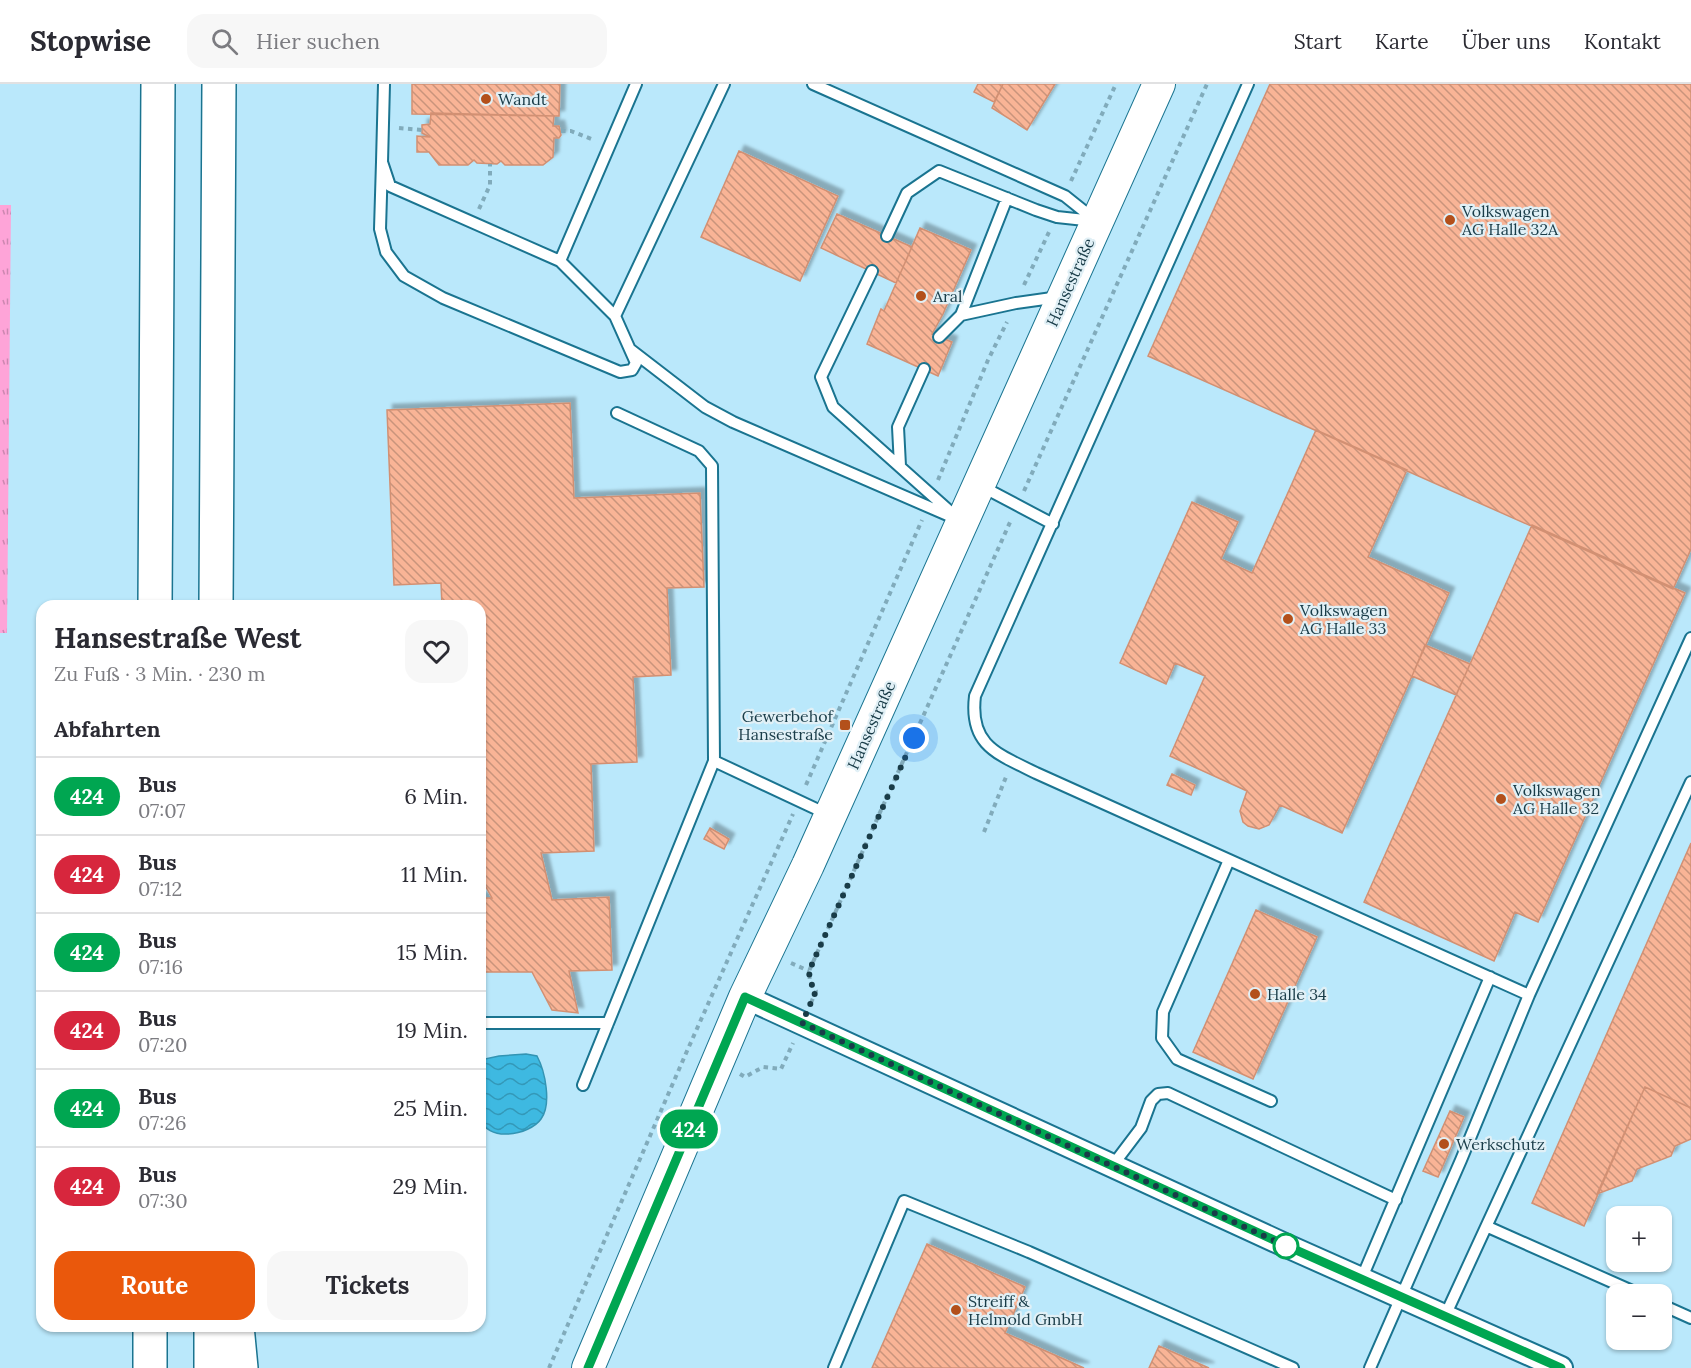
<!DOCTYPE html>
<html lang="de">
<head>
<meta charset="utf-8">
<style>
  body { margin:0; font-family:Lora,serif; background:#f7f7f7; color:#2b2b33; height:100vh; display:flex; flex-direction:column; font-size:22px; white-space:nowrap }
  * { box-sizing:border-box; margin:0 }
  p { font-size:20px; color:#7c7c81 }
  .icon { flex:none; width:33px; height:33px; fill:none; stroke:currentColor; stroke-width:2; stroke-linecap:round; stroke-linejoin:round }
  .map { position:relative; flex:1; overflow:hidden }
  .panel { position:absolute; left:36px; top:516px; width:450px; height:732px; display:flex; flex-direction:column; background:#fff; border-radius:18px; box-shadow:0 2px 4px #0004 }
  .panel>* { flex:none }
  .badge { padding:0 12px; border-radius:20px; font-size:21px; line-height:39px }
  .buttons { position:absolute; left:1606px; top:1122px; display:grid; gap:12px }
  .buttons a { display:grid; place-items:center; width:66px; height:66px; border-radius:12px; background:#fff; box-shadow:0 2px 4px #0004; font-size:30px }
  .you { position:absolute; width:30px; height:30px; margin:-15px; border:4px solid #fff; border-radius:50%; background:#1a73e8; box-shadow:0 0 0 9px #1a73e833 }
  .map>.badge { position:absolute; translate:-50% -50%; box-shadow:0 0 0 3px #fff }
  h2 { padding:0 18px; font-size:22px; line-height:54px }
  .round { display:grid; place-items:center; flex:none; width:63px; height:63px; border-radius:18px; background:#f7f7f7 }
  .summary { display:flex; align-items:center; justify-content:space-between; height:102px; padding:0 18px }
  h1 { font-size:28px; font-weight:800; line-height:45px }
  .action { display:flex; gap:12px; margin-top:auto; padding:12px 18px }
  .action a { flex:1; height:69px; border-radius:18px; background:#ea580c; color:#fff; font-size:24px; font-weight:800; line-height:69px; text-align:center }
  .action a+a { background:#f7f7f7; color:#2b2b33 }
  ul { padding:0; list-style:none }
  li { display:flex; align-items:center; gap:18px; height:78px; padding:0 18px; border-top:2px solid #e1e1e2 }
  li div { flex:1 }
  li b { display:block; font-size:22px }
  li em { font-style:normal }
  li .badge { min-width:66px; font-weight:700; text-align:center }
  header { display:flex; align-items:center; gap:36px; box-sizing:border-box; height:84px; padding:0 30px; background:#fff; border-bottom:2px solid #e1e1e2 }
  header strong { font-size:28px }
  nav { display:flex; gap:33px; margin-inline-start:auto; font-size:21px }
  .search { width:420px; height:54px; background:#f7f7f7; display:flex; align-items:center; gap:15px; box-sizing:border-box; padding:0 21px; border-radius:18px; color:#7c7c81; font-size:22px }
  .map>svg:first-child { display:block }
</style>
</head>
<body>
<header>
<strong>Stopwise</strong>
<div class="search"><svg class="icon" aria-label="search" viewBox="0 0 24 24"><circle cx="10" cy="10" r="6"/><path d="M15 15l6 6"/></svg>Hier suchen</div>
<nav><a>Start</a><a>Karte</a><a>Über uns</a><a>Kontakt</a></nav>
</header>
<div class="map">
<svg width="1691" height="1284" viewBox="0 0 1691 1284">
  <defs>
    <pattern id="grass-tufts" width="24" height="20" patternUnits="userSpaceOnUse" patternTransform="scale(1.5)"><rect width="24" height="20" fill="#fea4d8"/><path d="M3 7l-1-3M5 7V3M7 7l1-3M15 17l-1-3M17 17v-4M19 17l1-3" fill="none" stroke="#cd87b1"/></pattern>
    <pattern id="water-waves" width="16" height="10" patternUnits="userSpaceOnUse" patternTransform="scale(1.5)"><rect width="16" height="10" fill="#3eb9e1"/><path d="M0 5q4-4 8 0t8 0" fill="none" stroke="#3398b8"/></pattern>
    <pattern id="building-back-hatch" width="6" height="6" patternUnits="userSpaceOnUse" patternTransform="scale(1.5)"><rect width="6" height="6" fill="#f9b496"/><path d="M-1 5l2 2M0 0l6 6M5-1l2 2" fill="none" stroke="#c9947c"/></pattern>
    <filter id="shadow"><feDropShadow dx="5.5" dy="-5.5" stdDeviation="1.5" flood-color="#0004"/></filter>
  </defs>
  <rect width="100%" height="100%" fill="#bae8fb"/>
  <path fill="url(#grass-tufts)" d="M0,121H11L7,549H0Z"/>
  <path fill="url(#water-waves)" stroke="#3394b3" stroke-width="1.5" d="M526,970L537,972C545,987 552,1020 541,1035C530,1051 485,1060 480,1032C477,1015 480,994 480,976L499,972Z"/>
  <path fill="url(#building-back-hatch)" stroke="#d29073" stroke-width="1.5" filter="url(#shadow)" d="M412,0H560L559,32L412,30Z
    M978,0H1003L994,18L974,8Z
    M1003,0H1055L1027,46L992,24Z
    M1270,0H1691V465L1673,505L1148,272Z
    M431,29L554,32L553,42H559L561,51L559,54H554L553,73L543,81H505L501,77L497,80L477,79L474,76L468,81H439L429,68H417V52L430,53L422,49V41L430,40Z
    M739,67L838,112L800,197L701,153Z
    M837,130L912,163L896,199L821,164Z
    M920,144L971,166L943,230L932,250L952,258L938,292L867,260L881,225L884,227Z
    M570,319L574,414L700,409L704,503L667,504L671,591L633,593L637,678L591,680L594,767L541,769L552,816L609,813L612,886L569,887L578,929L552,926L532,888H480V814H492L480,792V522H442L441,499L394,501L387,326Z
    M1316,346L1407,386L1368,473L1449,509L1342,749L1280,721L1269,741L1259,745L1248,742L1243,738L1240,727L1247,707L1170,672L1205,592L1175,579L1166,600L1120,579L1192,418L1238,438L1221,475L1252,489Z
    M1532,441L1685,509L1538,838L1515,828L1494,877L1364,818Z
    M1425,561L1470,580L1456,611L1412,592Z
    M1172,690L1195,701L1191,711L1167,701Z
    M710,744L729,755L724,765L704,755Z
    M1691,759V1024L1645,1003L1584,1142L1532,1119Z
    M1256,826L1317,853L1253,995L1193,968Z
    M1645,1003L1691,1024V1055L1675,1062L1671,1072L1637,1085L1632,1097L1597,1110Z
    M1450,1027L1464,1033L1438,1093L1423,1087Z
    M927,1160L1025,1203L1005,1249L1084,1284H872Z
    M1159,1262L1209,1284H1149Z"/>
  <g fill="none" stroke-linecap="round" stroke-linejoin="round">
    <defs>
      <path id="service" d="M813,0L1065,112L1095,136
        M1248,0L975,612C969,662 998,670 1036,689L1529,911
        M382,78L380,145L386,168L404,192L443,214L620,288L632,286L636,279L615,232L560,177L390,102L382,78L384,0
        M1007,114L961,231L1016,219L1059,213
        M887,152L907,109L939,87L1036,126L1057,133L1094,137
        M560,177L636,0
        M872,187L821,293L833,323L955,432
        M615,232L724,0
        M939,253L961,231
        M631,266L705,323L733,338L959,436
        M617,329L699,367L712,382L714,677
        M900,382L898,343L924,285
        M981,402L1053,440
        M1229,776L1163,928L1162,954L1177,975L1271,1017
        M480,939H608
        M583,1001L714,677L827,730
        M1113,1081L1141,1044L1151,1017L1158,1010L1168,1009L1396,1116
        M1488,1143L1639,1210
        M1361,1196L1490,893
        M1662,1221L1691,1234
        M1445,1232L1691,698
        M834,1284L904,1117L1029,1168L1293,1284
        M1370,1284L1461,1076L1529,911L1691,554"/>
      <path id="minor" d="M745,913L1287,1162L1561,1284"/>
      <path id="secondary" d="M588,1284L745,913L808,781L1159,0"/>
      <path id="motorway" d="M155,522L158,0
        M216,522L219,0
        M237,1242L241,1284
        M150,1284V1242
        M211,1284V1242"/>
    </defs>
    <use href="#service" stroke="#1a7490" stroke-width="14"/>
    <use href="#minor" stroke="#1a7490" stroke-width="26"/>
    <use href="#secondary" stroke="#1a7490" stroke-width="34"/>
    <use href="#motorway" stroke="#1a7490" stroke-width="36"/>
    <path stroke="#81abbb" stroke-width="4" stroke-dasharray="4.5 4.5" stroke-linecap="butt" d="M399,44L422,46
      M561,47H571L594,56
      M1071,97L1116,0
      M479,125L490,101V80
      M1024,201L1049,148
      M938,396L988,276L1007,238
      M1024,407L1207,0
      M806,701L922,436
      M984,748L1006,693
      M791,879L809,887
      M811,919L816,907L810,898L809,887L1011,436
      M740,990L745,993L763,983L781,985L793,959
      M549,1284L687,967L793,730"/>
    <use href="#service" stroke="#fff" stroke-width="10"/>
    <use href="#minor" stroke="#fff" stroke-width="22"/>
    <use href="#secondary" stroke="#fff" stroke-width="32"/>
    <use href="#motorway" stroke="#fff" stroke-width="33"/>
  </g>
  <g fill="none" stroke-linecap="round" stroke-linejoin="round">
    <defs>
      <path id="line" d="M588,1284L745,913L1287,1162L1561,1284"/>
    </defs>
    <use href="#line" stroke="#fff" stroke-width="14"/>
    <use href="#line" stroke="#00a651" stroke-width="9"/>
    <path stroke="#193c48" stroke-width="6" stroke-dasharray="0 10.8" d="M914,654L809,887L810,898L816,907L802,939L1286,1162"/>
  </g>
  <g fill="#b3501b" stroke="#e1f0f6" stroke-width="2">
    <circle cx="486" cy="15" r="6"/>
    <circle cx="1450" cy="136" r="6"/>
    <circle cx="921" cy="212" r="6"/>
    <circle cx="1288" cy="535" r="6"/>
    <rect x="839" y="635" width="12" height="12" rx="3"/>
    <circle cx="1501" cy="715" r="6"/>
    <circle cx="1255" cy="910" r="6"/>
    <circle cx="1444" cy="1060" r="6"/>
    <circle cx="956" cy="1226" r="6"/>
  </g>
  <circle fill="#fff" stroke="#00a651" stroke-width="3" cx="1286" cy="1162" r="12"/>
  <g text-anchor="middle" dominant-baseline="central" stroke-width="4.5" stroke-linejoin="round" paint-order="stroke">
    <g font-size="16" fill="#193c48" stroke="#e1f0f6" text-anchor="start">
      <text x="498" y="15">Wandt</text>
      <text x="1462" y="127">Volkswagen<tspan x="1462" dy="18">AG Halle 32A</tspan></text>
      <text x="933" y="212">Aral</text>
      <text x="1300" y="526">Volkswagen<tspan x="1300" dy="18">AG Halle 33</tspan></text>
      <text x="833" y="632" text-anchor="end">Gewerbehof<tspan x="833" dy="18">Hansestraße</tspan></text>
      <text x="1513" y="706">Volkswagen<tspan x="1513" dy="18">AG Halle 32</tspan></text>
      <text x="1267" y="910">Halle 34</text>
      <text x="1456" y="1060">Werkschutz</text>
      <text x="968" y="1217">Streiff &amp;<tspan x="968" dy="18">Helmold GmbH</tspan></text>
    </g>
    <g font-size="16" fill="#193c48" stroke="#e1f0f6">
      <text transform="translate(1070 198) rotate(-66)">Hansestraße</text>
      <text transform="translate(871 641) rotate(-66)">Hansestraße</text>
    </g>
  </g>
</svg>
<div class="buttons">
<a>+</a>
<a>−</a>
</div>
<div class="you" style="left:914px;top:654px"></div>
<b class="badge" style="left:689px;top:1045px;background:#00a651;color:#fff">424</b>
<section class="panel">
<div class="summary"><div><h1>Hansestraße West</h1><p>Zu Fuß · 3 Min. · 230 m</p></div><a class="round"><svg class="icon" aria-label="heart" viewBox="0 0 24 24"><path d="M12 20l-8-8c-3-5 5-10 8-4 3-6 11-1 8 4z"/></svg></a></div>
<h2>Abfahrten</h2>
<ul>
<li><span class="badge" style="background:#00a651;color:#fff">424</span><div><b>Bus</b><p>07:07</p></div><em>6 Min.</em></li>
<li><span class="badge" style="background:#d7263d;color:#fff">424</span><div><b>Bus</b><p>07:12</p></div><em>11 Min.</em></li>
<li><span class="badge" style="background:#00a651;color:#fff">424</span><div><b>Bus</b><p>07:16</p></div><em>15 Min.</em></li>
<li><span class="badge" style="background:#d7263d;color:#fff">424</span><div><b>Bus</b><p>07:20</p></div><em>19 Min.</em></li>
<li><span class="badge" style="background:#00a651;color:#fff">424</span><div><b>Bus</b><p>07:26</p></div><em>25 Min.</em></li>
<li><span class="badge" style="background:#d7263d;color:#fff">424</span><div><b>Bus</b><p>07:30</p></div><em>29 Min.</em></li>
</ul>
<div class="action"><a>Route</a><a>Tickets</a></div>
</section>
</div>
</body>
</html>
